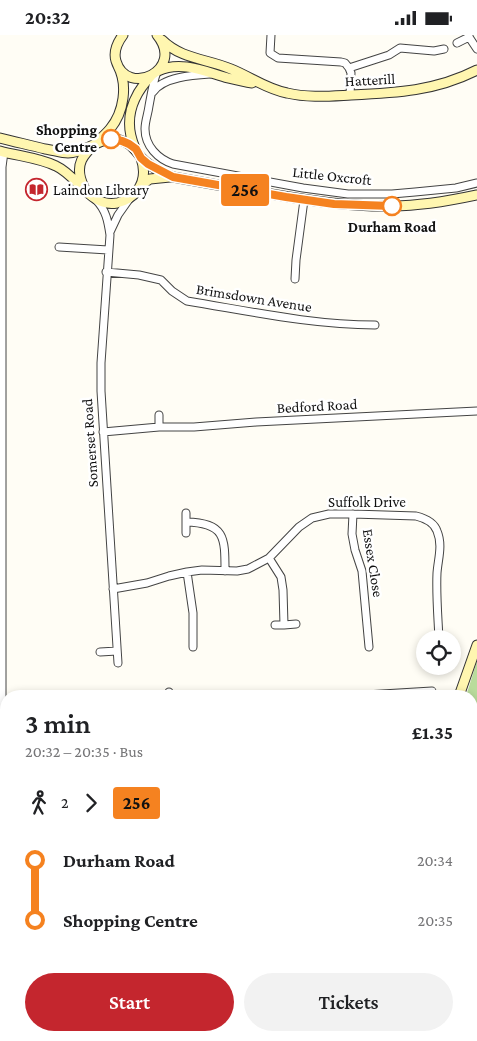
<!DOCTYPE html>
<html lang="en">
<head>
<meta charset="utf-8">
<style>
  body { margin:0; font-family:"Crimson Pro",serif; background:#f2f2f2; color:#202124; height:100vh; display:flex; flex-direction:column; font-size:19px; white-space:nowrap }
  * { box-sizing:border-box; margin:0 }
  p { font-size:16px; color:#757577 }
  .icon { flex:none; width:28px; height:28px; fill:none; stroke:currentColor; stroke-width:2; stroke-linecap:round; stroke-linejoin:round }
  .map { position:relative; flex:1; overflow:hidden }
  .panel { position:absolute; left:0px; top:655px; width:478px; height:351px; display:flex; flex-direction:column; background:#fff; border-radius:20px 20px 0 0; box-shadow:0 2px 8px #0003 }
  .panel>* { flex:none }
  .badge { padding:0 10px; border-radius:4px; font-size:18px; line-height:32px }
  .fabs { position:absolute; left:416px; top:595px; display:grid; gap:10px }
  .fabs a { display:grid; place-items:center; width:45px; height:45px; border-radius:50%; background:#fff; box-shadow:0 2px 8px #0003; font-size:25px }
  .map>.badge { position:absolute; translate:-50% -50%; box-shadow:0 0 0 2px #fff }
  .legs { display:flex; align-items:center; gap:8px; height:55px; padding:0 25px; font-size:16px }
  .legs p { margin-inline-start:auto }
  .overview { display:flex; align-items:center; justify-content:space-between; height:85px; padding:0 25px }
  h1 { font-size:28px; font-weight:600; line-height:38px }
  .cta { display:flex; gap:10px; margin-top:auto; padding:10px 25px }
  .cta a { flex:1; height:58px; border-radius:30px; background:#c4262e; color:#fff; font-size:20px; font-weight:600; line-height:58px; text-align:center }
  .cta a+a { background:#f2f2f2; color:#202124 }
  ul { padding:0 25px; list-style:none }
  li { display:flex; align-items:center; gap:18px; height:60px; font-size:19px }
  li i { display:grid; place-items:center; width:8px; height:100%; margin:0 6px; background:currentColor }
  li i::after { content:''; width:12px; height:12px; margin:-6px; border:4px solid; border-radius:50%; background:#fff }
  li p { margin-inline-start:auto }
  li:first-child i { background:linear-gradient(#0000 50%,currentColor 0) }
  li:last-child i { background:linear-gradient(currentColor 50%,#0000 0) }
  .status { display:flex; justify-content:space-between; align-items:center; height:35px; padding:0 25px; background:#fff; direction:ltr }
  .status svg { height:14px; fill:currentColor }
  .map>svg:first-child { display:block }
</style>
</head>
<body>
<div class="status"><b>20:32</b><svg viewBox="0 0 49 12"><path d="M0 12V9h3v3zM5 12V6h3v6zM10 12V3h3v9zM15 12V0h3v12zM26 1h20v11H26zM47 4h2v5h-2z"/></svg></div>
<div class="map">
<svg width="477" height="1006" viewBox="0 0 477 1006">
  <rect width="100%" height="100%" fill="#fffdf5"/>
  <path fill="#d5ebbd" d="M111,1000H130V1002L149,1000H228L227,1006H111Z"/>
  <path fill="#b9dc9c" d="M477,626V1006H365L367,1000H471V661H466Z"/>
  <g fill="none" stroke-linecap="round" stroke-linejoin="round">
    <defs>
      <path id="street" d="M271,0L270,18L278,23L341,27L345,28L349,33L389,20L400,13L434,16L444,14
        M469,0V2L477,14
        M457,8L469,2
        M349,33L351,38L350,60
        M157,37C153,47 151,60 149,71C148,79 145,86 145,94C145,111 158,124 173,129L303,153L348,159H392L415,157L456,153L477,148
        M153,57C163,42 193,40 210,39
        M4,117L2,132V672L6,705V724
        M96,165C106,175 108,186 110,200L101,328V356L118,628
        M110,197L118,180L130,163
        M59,212L108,215
        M106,237L139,240L161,245L172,256L187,266C249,276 312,290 375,290
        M295,244L296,225L304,165
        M159,380V392
        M103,397L159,392H194L256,387L477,376
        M186,478V487C225,488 225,502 225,536
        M353,479L352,499L355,515L362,536L369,612
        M186,498V487
        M269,523L281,542L283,555L284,590L296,589
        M187,537L193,578V612
        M113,554L147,548L169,541L187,537L202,535L237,536L248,534L269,523L299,492L312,483L329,479H353L416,481C424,483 434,487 437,496C443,510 438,524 437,538C436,560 438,582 439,604
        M275,590H284
        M100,617L117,616
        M169,657V661
        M349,661L432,656
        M273,1001V1000
        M29,1006L43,1003L68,1004V1006"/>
      <path id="secondary" d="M123,0C117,8 113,16 116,26C127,63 186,35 157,0
        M162,5C181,24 207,24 231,34C251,42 266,54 287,58C308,63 330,61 351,60C396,58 436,56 477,35
        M158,36C181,25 206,37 228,43C236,45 244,47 252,48
        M0,103C15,107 30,110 45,114C53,115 61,118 68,118C87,118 101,100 120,105C134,109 136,119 146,127C154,134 163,138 173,142C206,148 239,154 271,159C312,166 352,172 393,171C422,171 449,166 477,160
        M135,113C123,86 132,61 151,41
        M0,116C18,121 40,123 56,131C78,141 90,173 117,168C125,166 132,163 137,156C145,146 145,135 141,123
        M141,150L150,144L170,142
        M84,152C69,122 94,113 110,94C124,77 128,50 118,31
        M459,661L477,610
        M358,1006L360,1000"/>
    </defs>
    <use href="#street" stroke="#444" stroke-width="9"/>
    <use href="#secondary" stroke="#333" stroke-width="11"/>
    <use href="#street" stroke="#fff" stroke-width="7"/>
    <use href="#secondary" stroke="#fff6b0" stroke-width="9"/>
    <path stroke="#c4262e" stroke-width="2.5" d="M471,801L477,783
      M471,816L477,797
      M423,1006L425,1000"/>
  </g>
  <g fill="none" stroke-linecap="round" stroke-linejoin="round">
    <defs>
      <path id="line-1" d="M111,104L122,106L129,109L136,114L141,123L148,129L173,142L286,162L334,169L392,171"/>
    </defs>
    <use href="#line-1" stroke="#fff" stroke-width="11"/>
    <use href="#line-1" stroke="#f58220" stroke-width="8"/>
  </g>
  <defs>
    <symbol id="library-ring" viewBox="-11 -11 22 22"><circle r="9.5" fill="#fff" stroke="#c4262e" stroke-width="1.5"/><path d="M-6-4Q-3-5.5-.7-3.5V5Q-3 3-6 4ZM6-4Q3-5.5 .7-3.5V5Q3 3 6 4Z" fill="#c4262e"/></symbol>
  </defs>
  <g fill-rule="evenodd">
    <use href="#library-ring" x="24" y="142" width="25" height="25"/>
  </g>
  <g fill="#fff" stroke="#f58220" stroke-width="2.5">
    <circle cx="111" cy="104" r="9"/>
    <circle cx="392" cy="171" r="9"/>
  </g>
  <g text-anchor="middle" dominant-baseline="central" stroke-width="5" stroke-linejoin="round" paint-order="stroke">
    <g font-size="15" fill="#111" stroke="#fff">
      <text transform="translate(370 45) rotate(-3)">Hatterill</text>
      <text transform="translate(332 141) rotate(6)">Little Oxcroft</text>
      <text transform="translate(254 263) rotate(9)">Brimsdown Avenue</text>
      <text transform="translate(317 371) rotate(-3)">Bedford Road</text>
      <text transform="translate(90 408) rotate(-94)">Somerset Road</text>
      <text x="367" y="467">Suffolk Drive</text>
      <text transform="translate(373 528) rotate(81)">Essex Close</text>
    </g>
    <g font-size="15" font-weight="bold" fill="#111" stroke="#fff" text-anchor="end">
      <text x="97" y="95">Shopping<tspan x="97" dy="17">Centre</tspan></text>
      <text x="392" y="192" text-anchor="middle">Durham Road</text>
    </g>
    <g font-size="15" fill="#111" stroke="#fff" text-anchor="start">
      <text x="53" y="155">Laindon Library</text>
    </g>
  </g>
</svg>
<div class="fabs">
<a><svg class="icon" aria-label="locate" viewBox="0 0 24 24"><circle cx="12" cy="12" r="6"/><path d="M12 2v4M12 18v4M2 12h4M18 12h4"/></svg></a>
</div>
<b class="badge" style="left:245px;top:155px;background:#f58220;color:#111">256</b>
<section class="panel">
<div class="overview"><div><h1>3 min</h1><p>20:32 – 20:35 · Bus</p></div><b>£1.35</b></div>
<div class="legs"><svg class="icon" aria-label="walk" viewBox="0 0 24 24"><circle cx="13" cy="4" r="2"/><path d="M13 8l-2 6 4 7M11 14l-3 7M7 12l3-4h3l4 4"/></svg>2<svg class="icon" aria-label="forward" viewBox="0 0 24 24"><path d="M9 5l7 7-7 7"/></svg><b class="badge" style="background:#f58220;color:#111">256</b></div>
<ul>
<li><i style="color:#f58220"></i><b>Durham Road</b><p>20:34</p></li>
<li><i style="color:#f58220"></i><b>Shopping Centre</b><p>20:35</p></li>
</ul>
<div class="cta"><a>Start</a><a>Tickets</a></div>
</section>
</div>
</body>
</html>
